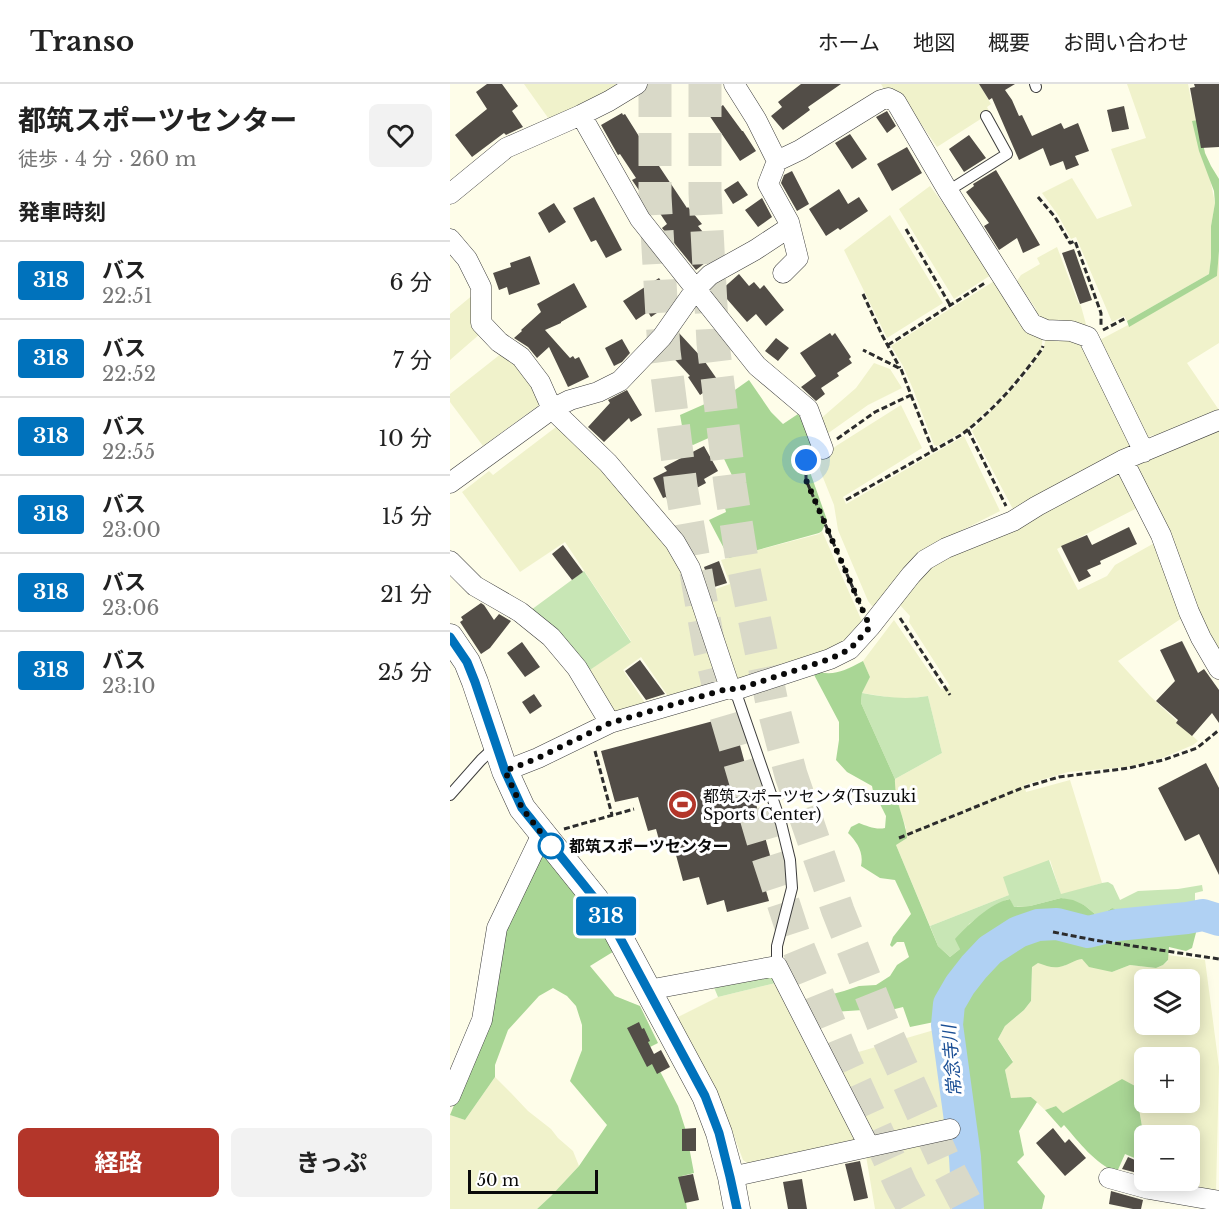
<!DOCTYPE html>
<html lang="ja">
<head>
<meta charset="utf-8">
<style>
  body { margin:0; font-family:"Libre Baskerville","Noto Sans JP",serif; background:#f2f2f2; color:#222; height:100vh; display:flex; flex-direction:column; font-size:22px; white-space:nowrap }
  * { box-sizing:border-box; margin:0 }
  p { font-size:20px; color:#767676 }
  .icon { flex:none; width:33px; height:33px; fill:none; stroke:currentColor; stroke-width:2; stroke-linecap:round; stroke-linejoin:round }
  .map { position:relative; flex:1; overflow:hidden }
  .panel { display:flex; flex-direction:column; background:#fff; width:450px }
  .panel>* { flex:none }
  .badge { padding:0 12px; border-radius:4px; font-size:21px; line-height:39px }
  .fabs { position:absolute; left:684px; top:885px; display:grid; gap:12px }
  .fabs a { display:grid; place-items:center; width:66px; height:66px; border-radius:9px; background:#fff; box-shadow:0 3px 15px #0003; font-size:30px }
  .scale { position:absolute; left:18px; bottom:15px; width:130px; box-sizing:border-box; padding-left:6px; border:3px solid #0a0a0a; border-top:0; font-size:16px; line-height:21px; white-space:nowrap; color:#0a0a0a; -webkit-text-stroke:4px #fff; paint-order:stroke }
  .you { position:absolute; width:30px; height:30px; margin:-15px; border:4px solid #fff; border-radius:50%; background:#1a73e8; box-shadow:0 0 0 9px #1a73e833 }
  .map>.badge { position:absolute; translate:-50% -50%; box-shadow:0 0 0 3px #fff }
  h2 { padding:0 18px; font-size:22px; line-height:54px }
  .round { display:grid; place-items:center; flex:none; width:63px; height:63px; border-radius:9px; background:#f2f2f2 }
  .headline { display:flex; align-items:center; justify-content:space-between; height:102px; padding:0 18px }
  h1 { font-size:28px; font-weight:700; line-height:45px }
  .cta { display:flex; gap:12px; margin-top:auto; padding:12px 18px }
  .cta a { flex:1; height:69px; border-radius:9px; background:#b3362a; color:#fff; font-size:24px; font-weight:700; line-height:69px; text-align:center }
  .cta a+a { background:#f2f2f2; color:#222 }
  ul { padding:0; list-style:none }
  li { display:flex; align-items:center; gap:18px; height:78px; padding:0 18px; border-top:2px solid #e0e0e0 }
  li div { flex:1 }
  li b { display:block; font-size:22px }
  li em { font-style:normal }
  li .badge { min-width:66px; font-weight:700; text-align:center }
  header { display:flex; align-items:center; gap:36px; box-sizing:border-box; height:84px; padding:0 30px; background:#fff; border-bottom:2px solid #e0e0e0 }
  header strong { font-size:28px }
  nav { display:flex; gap:33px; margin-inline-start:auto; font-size:21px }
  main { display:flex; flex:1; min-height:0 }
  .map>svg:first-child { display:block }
</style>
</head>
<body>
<header>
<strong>Transo</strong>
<nav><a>ホーム</a><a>地図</a><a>概要</a><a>お問い合わせ</a></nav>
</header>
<main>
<section class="panel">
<div class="headline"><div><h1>都筑スポーツセンター</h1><p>徒歩 · 4 分 · 260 m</p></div><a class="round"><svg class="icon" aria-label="heart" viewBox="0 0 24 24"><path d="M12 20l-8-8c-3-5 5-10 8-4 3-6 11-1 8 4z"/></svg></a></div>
<h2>発車時刻</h2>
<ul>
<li><span class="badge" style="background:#0072bc;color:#fff">318</span><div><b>バス</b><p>22:51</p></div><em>6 分</em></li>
<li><span class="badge" style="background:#0072bc;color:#fff">318</span><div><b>バス</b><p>22:52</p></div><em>7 分</em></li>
<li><span class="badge" style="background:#0072bc;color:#fff">318</span><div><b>バス</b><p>22:55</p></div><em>10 分</em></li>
<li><span class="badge" style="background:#0072bc;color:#fff">318</span><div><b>バス</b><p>23:00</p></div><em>15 分</em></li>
<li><span class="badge" style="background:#0072bc;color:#fff">318</span><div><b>バス</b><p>23:06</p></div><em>21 分</em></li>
<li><span class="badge" style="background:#0072bc;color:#fff">318</span><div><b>バス</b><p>23:10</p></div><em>25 分</em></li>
</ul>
<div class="cta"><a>経路</a><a>きっぷ</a></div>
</section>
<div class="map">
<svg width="769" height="1125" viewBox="0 0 769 1125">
  <rect width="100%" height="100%" fill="#fefde9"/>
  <path fill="#f0f2cb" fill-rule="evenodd" d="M74,0H177L101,38Z
    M431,0H529L541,20L537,23L540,29L487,63L467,34L453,18L434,5Z
    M677,0H738L741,16L745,17L748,36L765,119L761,142V174L759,190L677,237L674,232L662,238L626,153L621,155L608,131L592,109L622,94L647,135L682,122L661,65L696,54Z
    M480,102L492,118L508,133L544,189L504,215L449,125Z
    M440,131L493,219L437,254L394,166Z
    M607,163L628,218L631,222L637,244L596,242L579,229L586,225L567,197L571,191L590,180L587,174Z
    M769,167V259L737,279L769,326V330L707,358L703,351L692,356L646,258L678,241L679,242L767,192Z
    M549,194L594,248L591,265L569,294L545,319L517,345L487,362L484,361L463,305L453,282L441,262Z
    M24,210L31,249L0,276V230Z
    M597,250L631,254L687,363L566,431L522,347L571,296L593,266Z
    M52,269L83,300L92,319L33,362L0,318V310Z
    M424,279L440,285L452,304L418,321L377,350L368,337L406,304Z
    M451,321L472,364L393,413L396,420L514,352L550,427L491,457L428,521L422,522L418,517L388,446L384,421L370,386L371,376L386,362Z
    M769,342V579L685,381Z
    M106,343L115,347L165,401L226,472L269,591L264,604L220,615L191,573L173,586L197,622L161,630L137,588L181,557L115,458L70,488L12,408L39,387L43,391Z
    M671,384L691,422L607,465L628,506L657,492L665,481L708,457L735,532L668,577L700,612L748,657L743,661L712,674L678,683L618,688L574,701L576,708L620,696L652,799L611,811L600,776L559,811L480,842L446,761L456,744L444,708L445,695L492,669L478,612L463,614H444L412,609L420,593L413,577L444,536L491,605L500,602L459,538L460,532L449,520L482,481Z
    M372,447L414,542L396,560L291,599L285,590L257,508L280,500L271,476L369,450Z
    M718,871L755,876L769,983L766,1109L697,1096H740V1052H694V1054L685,1002L613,1029L606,1022L595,1026L581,1013L561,1015L555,986L563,977L548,955L555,942L574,926L581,917L582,882L588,879L614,882L624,876L632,875L662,888L680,881L706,884L713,881L718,877ZM694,896H740V940H694ZM694,974H740V1018H694Z
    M330,898L409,1051L405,1058L300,1081L293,1076L269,1012L226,934L268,913Z
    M491,944L502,1034L425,1055L381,976Z
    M45,993L61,1009L78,1027L101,1045L108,1054L123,1067L129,1082L101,1112L87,1125H0V1031L15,1036Z
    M505,1052L513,1102L514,1125H425L416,1072Z"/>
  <path fill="#c8e6b5" d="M134,487L181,558L137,588L81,526Z
    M412,609C435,613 455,616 478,612L492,669L445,695L411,619Z
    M599,776L611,810L652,799L658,798L663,801L670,816L688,807L728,805L752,801L753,807L745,809V824L733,823L705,824L683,829L662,824L651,831L645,830L634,821L611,814L580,822L563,823L560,815L556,816L537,827L519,840L510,865L500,873L488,862L480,842L559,811L553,793Z
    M322,893L330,898L268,913L263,901Z"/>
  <path fill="#a9d695" d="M748,36L755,69L761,82L769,95V167L767,192L679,243L677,237L759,190L761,174V142L765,119L764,107L749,67L742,37Z
    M299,296L321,328L333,340L348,330L359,347L369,371L362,378L360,388L377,436L372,447L369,449L279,474L259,436L276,428L272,412L290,408L263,352L243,361L235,358L230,331L282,308Z
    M413,577L420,593L412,609L411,619L445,695C444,716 455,734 457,754L446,761L488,862L500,873L510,865L505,855C518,841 540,819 560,815L564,823L580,822L611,814L623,816L634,821L645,830L651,831L662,824L683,829L705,824L733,823L756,826L762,830L759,838L748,841L742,864L736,867L719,863L718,876L713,881L706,884L680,881L662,888L639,883L632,875C624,876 620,880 613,882C604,885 597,882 588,879L582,883L581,917L574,926L555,942L548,955L563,978L555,986L561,1014L581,1013L587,1018L569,1047L574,1071L567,1078L595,1112L592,1125H520L512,1032L502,1034L489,937L460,943L453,923L421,931L413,926L383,928L373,932L375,940L366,943L353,918L394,907L409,902L426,901L440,892L447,881L459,873L454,858H447L442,863L440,861L443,853L461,830L445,796L430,794L411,782C414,768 407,758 398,749L401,743L409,739C417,742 426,746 435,744L436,732L429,718L422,715L423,707L422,702L397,688L386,676L389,656V638L362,587C385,592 392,588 413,577Z
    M89,771L94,772L134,817L166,866L140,882L165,912L190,922L208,959L198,964L228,1022L236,1047L244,1089L232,1092L237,1125H87L101,1112L129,1082L157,1041L120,997L132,966V941L126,922L117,912L103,904L89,912L58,946L45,981V993L15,1036L0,1031L38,938L56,840Z
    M672,995L685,1002L694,1054V1078L675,1070L667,1088C645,1080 629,1058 614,1041L611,1044L595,1026L606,1022L613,1029Z"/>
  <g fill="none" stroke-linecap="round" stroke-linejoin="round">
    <path stroke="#b0d1f3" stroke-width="32" d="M518,1125L515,1073L497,941L499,920L510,901L524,883L540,866L568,848L588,841L607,840L638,848L667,841L737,834L753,831L769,836"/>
  </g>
  <path fill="#524d47" d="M37,0H52L68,22L62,27L73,43L56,51L54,49L22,73L5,51L37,25L26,8Z
    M351,0H391L358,23L360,26L333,46L321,32L332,23L328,18Z
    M529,0H565L555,6L562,16L569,32L572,31L582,52L611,39L614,45L628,39L639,67L625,72L629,81L616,86L613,77L600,82L593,64L569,76L542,14L539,16Z
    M744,0H769V63L751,64L740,4L745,3Z
    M273,21L292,47H293L306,67L290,77L259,31Z
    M674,22L679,45L662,48L657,26Z
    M437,27L446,42L437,49L426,33Z
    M172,29L173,31L175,30L202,73H203L237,124L238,123L252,140L248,142L269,168L246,186L212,144L217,140L201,116L197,118L182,96L186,94L170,70L168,71L151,41Z
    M400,50L417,75L402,85L385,59Z
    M519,51L536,74L514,88L499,65Z
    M457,63L472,89L442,107L427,80Z
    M546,86L562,113L590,161L573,169L567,154L549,166L534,142L539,139L516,108L524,102L523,100Z
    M342,87L359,120L347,127L331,99L334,91Z
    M288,97L298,111L283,120L274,106Z
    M389,105L398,120L409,113L418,127L390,146L388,144L376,152L359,125Z
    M144,113L172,166L156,174L146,156L141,158L123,124Z
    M312,114L322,133L308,143L295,126Z
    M104,119L116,138L99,149L88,129Z
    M624,165L642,216L630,220L612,169Z
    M80,172L90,200L59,211L57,203L49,206L43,189L61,183L60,179Z
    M289,190L299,202L304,198L310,205L314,201L334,226L316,242L306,230L297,238L270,207Z
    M209,194L223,214L215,219L217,222L201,233L198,228L186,236L173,217Z
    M124,199L137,223L111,238V239L95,246L120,274L123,272L125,275L129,273L139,293L118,303L99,263L87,274L78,263L64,254L72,247L71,246L91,228L87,220Z
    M229,249L253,275L269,298L250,311L238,293L240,292L216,266Z
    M380,249L382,252L385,249L401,273L399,275L402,279L387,289L389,292L371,304L375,310L366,317L351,303L366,292L350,269Z
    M326,254L339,264L328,277L315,267Z
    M172,255L180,269L172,278L164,282L155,264Z
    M177,306L192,331L181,338L179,334L154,358L138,343L160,319L158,316Z
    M254,362L268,387L254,395L256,399L241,407L244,412L222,424L216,413L213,414L203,394L217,387L214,383Z
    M679,443L687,460L650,477L651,480L637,486L641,492L629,498L611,462L637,451L642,461Z
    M113,461L133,488L122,496L102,470Z
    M269,477L277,499L261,504L254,483Z
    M31,519L34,521L44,536L49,530L61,537L40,564L31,570L10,538L13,536L11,533Z
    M732,557L748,589L754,585L769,606V639L762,629L742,652L726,639L728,636L706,617L725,597L710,566Z
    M72,558L90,583L75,593L57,569Z
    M190,576L215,610L196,616L175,587Z
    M84,610L92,622L80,630L72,618Z
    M282,632L327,797L314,800L319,817L277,828L274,816L257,821L249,793L233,797L223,760L211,763L206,745L198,747L188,713L165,718L151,667Z
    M756,679L769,704V791L749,750L735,757L708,704Z
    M189,938L192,945L194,944L200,957L198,958L204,970L211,966L220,983L207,990L202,980L197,983L177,944Z
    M246,1044V1067H232V1045Z
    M603,1044L615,1059L619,1055L636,1074L615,1092L586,1059Z
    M678,1073L694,1080L691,1090L672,1085Z
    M410,1077L418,1114L404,1117L395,1080Z
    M243,1090L249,1116L235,1119L228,1093Z
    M352,1095L357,1125H338L333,1098Z
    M661,1107L693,1116L691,1125H683L659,1120Z"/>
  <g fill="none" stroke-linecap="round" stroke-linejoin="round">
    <path stroke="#d9d9c8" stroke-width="33" stroke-dasharray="33 16" stroke-linecap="butt" d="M205,0V112L214,267L231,402L259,563L275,628L313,757L346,858L393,973L451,1101L464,1125
      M255,0V109L263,259L280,400L292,476L322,619L341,691L388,827L438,953L496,1081L519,1125"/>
    <defs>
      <path id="service" d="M585,0L586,3
        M498,107L557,70L536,32
        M285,606L331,739L340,776L342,804L327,862V882
        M0,711L31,676L46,662"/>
      <path id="minor" d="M284,0L306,35L327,77L318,100L339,138L348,174L333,189
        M131,31L190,135L307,282L358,325L373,365
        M327,77L350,66L431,16L438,14L446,18L498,107L582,240L596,246L621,247L638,253L694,368
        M0,110L56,64L131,31L159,17L187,0
        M0,155L17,175L31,203V239L49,258L71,273L90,298L102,325L158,379L225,458L240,484L280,604
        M673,376L711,451L739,528L751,554L769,585
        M0,399L102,325L120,316L148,308L170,297L212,253L245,206L260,191L305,166L340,143
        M0,477L25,502L70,528L101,553L127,584L160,639
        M55,687L88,674L160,639L280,604L285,606L380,575L400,565L420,543L461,491L475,476L496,464L563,437L587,422L673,376L769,336
        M198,906L327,882L419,1062
        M0,1012L32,936L47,844L92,750
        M281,1093L500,1045
        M659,1094L699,1105L769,1117"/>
      <path id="tertiary" d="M0,553L17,578L25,598L55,687L72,724L146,816L163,841L255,1012L269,1049L281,1093L287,1125"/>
    </defs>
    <use href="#service" stroke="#3d3d3d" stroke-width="12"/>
    <use href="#minor" stroke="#3d3d3d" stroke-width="21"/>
    <use href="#tertiary" stroke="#3d3d3d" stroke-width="27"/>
    <path stroke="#2c2c2c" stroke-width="3" stroke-dasharray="6 3" stroke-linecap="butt" d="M588,113L605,133L620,159L625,157L651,229V242
      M456,145L500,221
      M413,210L432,251L450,284
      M653,246L676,234
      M438,261L535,199
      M461,311L483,367
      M518,346L556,422
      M387,355L425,328L461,311L451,285L413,266
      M359,374L356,376V396L412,525
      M396,416L511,351C543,327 569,297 592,265L593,262
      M450,534L500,611
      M145,667L162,731
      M114,745L184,725
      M449,754L572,704L609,693L679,684L713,676L747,664L769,646
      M603,848L644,856L769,875"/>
    <use href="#service" stroke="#fff" stroke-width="10"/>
    <use href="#minor" stroke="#fff" stroke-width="20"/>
    <use href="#tertiary" stroke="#fff" stroke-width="26"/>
  </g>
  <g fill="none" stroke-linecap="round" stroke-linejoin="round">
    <defs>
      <path id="line" d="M0,553L17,578L25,598L55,687L72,724L146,816L163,841L255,1012L269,1049L280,1093L287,1125"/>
    </defs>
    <use href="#line" stroke="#fff" stroke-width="14"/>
    <use href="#line" stroke="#0072bc" stroke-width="9"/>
    <path stroke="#0a0a0a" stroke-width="6" stroke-dasharray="0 10.8" d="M101,762L102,763L72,724L55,687L88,674L160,639L280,604L285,606L380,575L400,565L420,543L356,396V376"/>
  </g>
  <defs>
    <symbol id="stadium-disc" viewBox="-11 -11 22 22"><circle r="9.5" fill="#b3362a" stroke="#fff"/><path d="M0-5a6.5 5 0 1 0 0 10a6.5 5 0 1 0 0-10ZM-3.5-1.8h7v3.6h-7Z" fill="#fff"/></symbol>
  </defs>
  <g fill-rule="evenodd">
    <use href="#stadium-disc" x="216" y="704" width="33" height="33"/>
  </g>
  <circle fill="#fff" stroke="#0072bc" stroke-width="3" cx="101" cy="762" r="12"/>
  <g text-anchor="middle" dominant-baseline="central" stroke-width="6" stroke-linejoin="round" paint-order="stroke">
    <g font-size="16" fill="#0a0a0a" stroke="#fff" text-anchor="start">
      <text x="253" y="712">都筑スポーツセンタ(Tsuzuki<tspan x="253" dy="18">Sports Center)</tspan></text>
    </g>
    <g font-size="16" font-weight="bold" fill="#0a0a0a" stroke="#fff" text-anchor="start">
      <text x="119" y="762">都筑スポーツセンター</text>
    </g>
    <g font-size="18" font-style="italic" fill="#1b4f95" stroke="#fff">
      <text transform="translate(502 977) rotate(-95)">常念寺川</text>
    </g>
  </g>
</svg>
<div class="fabs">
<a><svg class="icon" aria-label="layers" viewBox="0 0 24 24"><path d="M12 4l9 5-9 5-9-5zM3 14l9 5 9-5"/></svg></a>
<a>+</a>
<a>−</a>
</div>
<div class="scale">50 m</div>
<div class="you" style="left:356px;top:376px"></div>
<b class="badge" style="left:156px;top:832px;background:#0072bc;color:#fff">318</b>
</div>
</main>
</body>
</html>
